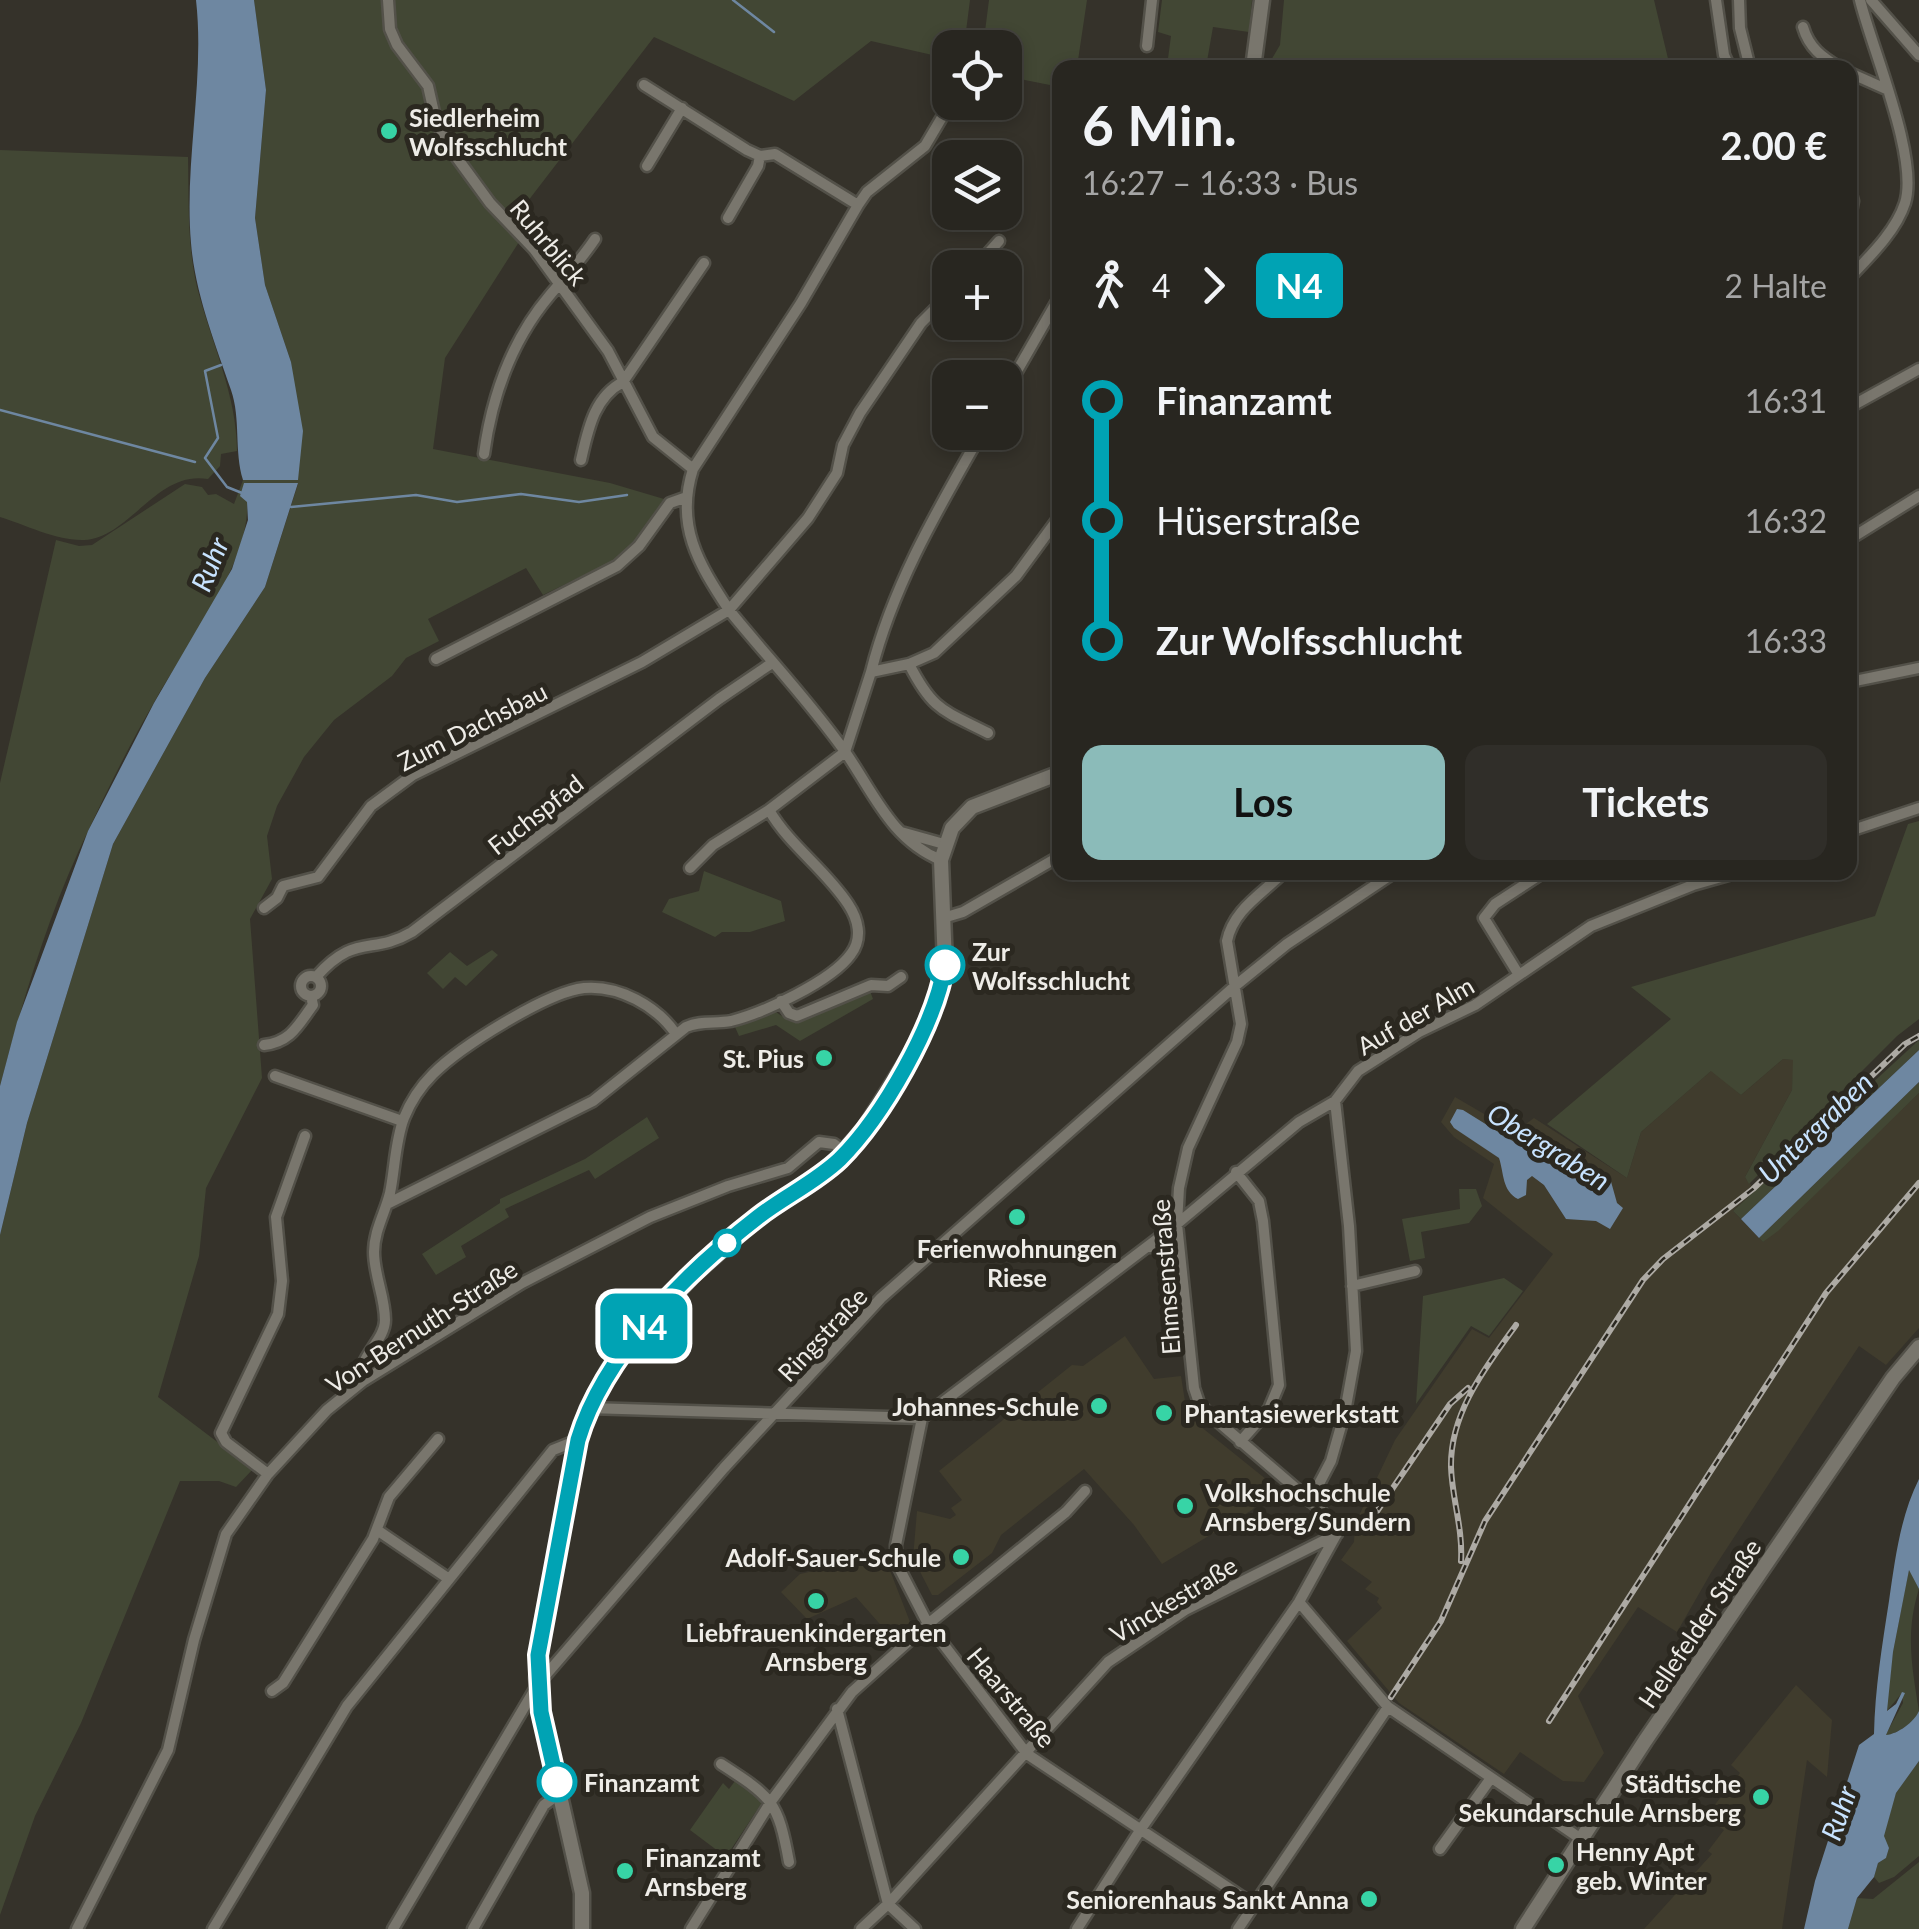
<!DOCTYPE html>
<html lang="de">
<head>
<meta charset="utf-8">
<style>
  body { margin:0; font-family:Lato,sans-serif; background:#302e29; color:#f1f3f6; height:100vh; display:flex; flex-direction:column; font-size:38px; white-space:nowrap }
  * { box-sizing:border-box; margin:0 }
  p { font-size:32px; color:#a5a5a5 }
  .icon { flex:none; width:55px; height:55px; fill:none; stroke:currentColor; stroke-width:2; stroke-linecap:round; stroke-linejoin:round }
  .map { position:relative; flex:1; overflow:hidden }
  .drawer { position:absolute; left:1052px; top:60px; width:805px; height:820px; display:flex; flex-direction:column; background:#282620; border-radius:20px; box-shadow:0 5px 15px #0003,0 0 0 2px #44433e }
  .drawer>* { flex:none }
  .badge { padding:0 20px; border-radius:15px; font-size:35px; line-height:65px }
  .controls { position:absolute; left:932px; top:30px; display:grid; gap:20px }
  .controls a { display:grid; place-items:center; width:90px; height:90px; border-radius:20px; background:#282620; box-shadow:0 5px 15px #0003,0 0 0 2px #44433e; font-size:50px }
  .map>.badge { position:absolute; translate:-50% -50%; box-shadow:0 0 0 5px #fff }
  .legs { display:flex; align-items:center; gap:15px; height:110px; padding:0 30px; font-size:32px }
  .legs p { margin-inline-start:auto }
  .overview { display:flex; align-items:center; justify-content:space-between; height:170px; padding:0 30px }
  h1 { font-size:55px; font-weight:700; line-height:75px }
  .action { display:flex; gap:20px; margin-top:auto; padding:20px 30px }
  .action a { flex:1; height:115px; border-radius:20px; background:#8bbbb9; color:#111; font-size:40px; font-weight:700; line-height:115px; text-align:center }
  .action a+a { background:#302e29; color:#f1f3f6 }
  ul { padding:0 30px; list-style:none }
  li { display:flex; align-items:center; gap:35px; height:120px; font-size:38px }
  li i { display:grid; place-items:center; width:15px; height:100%; margin:0 12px; background:currentColor }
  li i::after { content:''; width:25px; height:25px; margin:-12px; border:8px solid; border-radius:50%; background:#282620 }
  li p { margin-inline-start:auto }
  li:first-child i { background:linear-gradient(#0000 50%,currentColor 0) }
  li:last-child i { background:linear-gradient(currentColor 50%,#0000 0) }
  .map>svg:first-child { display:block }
</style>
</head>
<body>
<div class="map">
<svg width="1919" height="1929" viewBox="0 0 1919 1929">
  <rect width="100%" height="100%" fill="#35322a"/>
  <path fill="#403c2d" d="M1783,1059L1794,1060L1792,1090L1745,1177L1755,1190L1733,1211L1763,1242L1919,1093V1328L1886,1365L1859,1346L1712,1571L1677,1632L1638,1607L1578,1696L1604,1753L1584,1782L1563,1781L1520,1752L1504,1774L1399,1703L1347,1641L1382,1608L1377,1602L1379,1598L1365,1589L1372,1582L1341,1560L1354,1542L1355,1524L1395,1440L1472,1329L1489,1338L1553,1254L1483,1198L1494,1164L1454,1137L1441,1122L1455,1097L1515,1132L1534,1118L1627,1178L1641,1132L1712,1070L1741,1095Z
    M1125,1336L1154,1379L1181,1376L1186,1408L1195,1422L1272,1484L1252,1510L1162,1564L1134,1525L1084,1469L1001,1535L992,1553L938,1595H932L913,1558L917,1511L950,1519L956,1515L951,1508L962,1500L939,1471L1072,1365L1083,1366Z
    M884,1555L910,1622L909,1627L893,1639L856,1597L807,1619L781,1592L800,1574Z
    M1796,1685L1832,1720L1827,1777L1807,1760L1782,1929H1644L1712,1854L1708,1851L1724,1830L1705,1817L1740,1773L1731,1765Z"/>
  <path fill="#424734" d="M254,0H970L964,47L950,48V59L871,41L794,101L654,37L508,227L519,242L445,358L433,449L610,483L664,499L634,543L615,560L543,595L526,568L428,619L439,641L406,658L392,676L334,720L304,757L277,806L267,836L272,879L250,919L262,1078L206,1188L199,1256L158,1397L253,1469L236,1487L219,1481H180L81,1723L35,1816L0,1915V1235L27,1123L113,844L205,678L265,587L298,484L247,501C251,562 186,646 156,699C132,740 110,784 90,827C50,908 23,999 0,1086V783L56,540L79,546L92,545L185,484L202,487L208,495L216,494L234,504L243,480L298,479L291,362L265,285L255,218L266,90Z
    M989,0H1087L1077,67L1060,68V87L1005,76V48L983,47Z
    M1162,0H1252L1249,32L1213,27L1206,67H1170L1167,66L1171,36L1158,32Z
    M1284,0H1654L1670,67H1267L1280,45Z
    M0,150L188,157C189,201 187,244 197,287C211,342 237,395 237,451L221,454L220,466L208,479C156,470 130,538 84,540C57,541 26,525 0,517Z
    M1919,821V1019L1897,1036L1749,1184L1745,1177L1792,1090L1793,1060L1783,1059L1741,1095L1711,1071L1641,1132L1627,1178L1547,1124L1671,1019L1631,987L1875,916L1908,824Z
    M704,871L781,901L785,921L750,932H722L715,937L662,912L669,899L699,891Z
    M492,950L498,955L466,986L455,977L443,989L427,973L450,952L467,966Z
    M870,991L873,999L800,1041L776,1025L739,1036L735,1027L776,1012L789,1021H801Z
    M1919,1040V1050L1741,1219L1733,1211Z
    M1919,1082V1093L1778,1231L1763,1242L1759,1238Z
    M647,1117L659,1138L595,1179L589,1170L505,1209L509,1217L461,1246L466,1257L436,1275L422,1254L500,1203V1199L585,1159Z
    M1459,1189H1476L1482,1206L1469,1223L1421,1232L1425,1258L1410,1261L1402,1219L1460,1209Z
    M1504,1278L1523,1291L1489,1336L1471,1326L1416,1404L1423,1296Z
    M1909,1569L1919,1589C1905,1632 1912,1668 1919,1711C1914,1723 1898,1733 1885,1736L1903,1703L1902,1693L1886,1712L1893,1652Z
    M1919,1761V1856L1894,1877L1879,1883L1874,1877L1878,1863L1886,1858L1889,1848L1883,1837L1896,1793Z
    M735,1781L763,1801L726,1857L690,1830L723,1783L729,1789Z
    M1919,1862V1929H1848L1857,1898L1873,1899Z"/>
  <path fill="#6e87a1" d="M196,0H254L266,90L255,218L265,285L291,362L303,431L298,480H243C234,451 241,419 231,390C215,343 195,293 191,243C184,162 205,80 196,0Z
    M244,483H298L265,587L205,678L113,844L27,1123L0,1235V1086L17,1022L88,831L154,703L232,569L248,520L247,502L240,496Z
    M1919,1050V1082L1759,1238L1741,1219Z
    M1457,1109L1463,1110L1553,1166L1603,1173L1610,1178L1617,1203L1623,1208L1610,1229L1596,1221L1566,1219L1544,1185L1532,1176L1527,1180L1526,1195L1518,1199C1502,1191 1504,1173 1499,1158L1454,1128L1450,1122Z
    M1919,1479V1589L1909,1570L1893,1652L1887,1711L1896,1704L1902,1692L1905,1693L1886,1735C1898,1734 1914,1722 1919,1711V1761L1896,1793L1884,1836L1889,1848L1886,1858L1878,1863L1874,1877L1857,1898L1848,1929H1804L1815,1881L1859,1745L1874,1734C1875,1689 1882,1646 1889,1601C1895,1560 1900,1517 1919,1479Z"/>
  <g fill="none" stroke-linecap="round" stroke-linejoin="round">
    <path stroke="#6e87a1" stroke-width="2.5" d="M733,0L774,32
      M221,365L205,371L218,438L205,458L227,487L242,493
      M0,410L195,462
      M291,507L416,495L457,502L521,494L579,502L627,495"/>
    <defs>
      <path id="street" d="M388,0L390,29L397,45L428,86L436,121L452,151L490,203L534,249L608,351L653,437L693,469C675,525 698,563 729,610C767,657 811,703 846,753C874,794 892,840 941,860
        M1716,0L1724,55L1730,68
        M1739,0L1740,28L1750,68
        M1871,0L1919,55
        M1803,27C1809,48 1822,57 1840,68
        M1147,46L1152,0
        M1850,73L1886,89
        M644,85L747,150L760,156L775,154L858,205
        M647,166L682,108
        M1850,190L1853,201L1850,218
        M728,218L758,166L760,156
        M975,268L999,241
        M1850,277C1870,256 1896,231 1905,203C1919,158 1872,49 1860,0
        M1005,392L1060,296
        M1850,407L1919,369
        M484,454C492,395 512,340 550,295C566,276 581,260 595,239
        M581,460C588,430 594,397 623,382L704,263
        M693,469L801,303L858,205L867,192L925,146L951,102
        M1850,539L1919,496
        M436,659L617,566L639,546L670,503L684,498
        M909,664C933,711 943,710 988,733
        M871,672C893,585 938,509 982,432
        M1850,682L1919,668
        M845,752L871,672L909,664L934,653L1016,576L1060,516
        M1850,831L1919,808
        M901,832L944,844
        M690,868L713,845L769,810L845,752
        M1284,872C1262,894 1233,910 1227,941L1241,1024L1237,1042L1188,1148L1179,1188L1177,1224L1194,1388L1199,1403L1208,1413L1320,1509L1337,1534
        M264,908L277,898L283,886L318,877L371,806L413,775L642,662L729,610L808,518L837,473L843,445L860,413L921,323L950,294
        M943,918L963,912L1060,856
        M1519,975L1484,918L1495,904L1544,872
        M301 986a10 10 0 1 1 20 0a10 10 0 1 1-20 0Z
        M316,977C356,932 371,956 412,932L719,699L772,663
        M781,1001L789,1013L797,1016L871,985L888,986L901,977
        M264,1045C291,1042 298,1025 313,1005L311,996
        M275,1076L402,1121
        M1236,1172L1259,1201L1263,1221L1279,1385L1269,1409L1240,1442
        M387,1204L593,1101L686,1027C701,1020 715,1024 731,1021C763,1013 832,981 851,954C863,938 858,919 848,904C825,869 790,846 769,810
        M1148,1247H1168L1179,1261
        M1352,1286L1415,1271
        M363,1381C354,1360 385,1342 385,1320C385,1297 374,1275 374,1252C374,1231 385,1213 390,1193C395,1169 395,1141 404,1118C410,1103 421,1086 433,1074C460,1047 547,992 584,988C619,985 657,1006 676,1034
        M588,1408L922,1418L1177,1224L1299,1122L1335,1101L1358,1071L1419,1032L1475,1005L1591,926L1693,885L1739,872
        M922,1418L896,1545V1562L928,1624L1027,1754L1254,1905
        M268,1474L226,1442L221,1433L278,1314L282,1281L276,1217L305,1136
        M1310,1501L1331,1461L1345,1412L1356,1351L1349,1226L1335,1101
        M377,1530L449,1579
        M1299,1602L1388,1707L1581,1839
        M272,1691L283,1683L373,1539L389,1497L438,1439
        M837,1709L888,1904L915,1929
        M721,1764C772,1797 778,1801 789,1862
        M1440,1849L1491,1778
        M77,1929L168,1750L194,1640L226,1534L268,1474L327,1410L363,1381L522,1283L650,1217L728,1186L788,1168L819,1142L834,1144L845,1152
        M213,1929L347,1706L553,1450L578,1440
        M393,1929L538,1684L724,1468L881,1298L1235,986L1287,944L1395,872
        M473,1929L544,1805L560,1793
        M691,1929L772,1800L852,1692L928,1624L1066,1512L1085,1491
        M861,1929L888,1904L1108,1662L1185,1610L1337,1534
        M1077,1929L1141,1829L1299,1602L1336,1535
        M1238,1929L1388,1707"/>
      <path id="secondary" d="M1253,68L1262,0
        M582,1929V1893L541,1712L537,1678L543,1622L578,1440L588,1408L609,1369L626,1347L694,1274L762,1214L833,1164L865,1128L915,1048L937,1003L945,965L941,860L952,828L972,807L1060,773
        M1523,1929L1645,1741L1893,1378L1919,1347"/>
    </defs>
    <use href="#street" stroke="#535149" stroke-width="15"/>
    <use href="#secondary" stroke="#535149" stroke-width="19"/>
    <use href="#street" stroke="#79766d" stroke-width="10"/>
    <use href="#secondary" stroke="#79766d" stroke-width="14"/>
    <defs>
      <path id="rail" d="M1369,1523L1450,1404L1468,1388
        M1461,1561C1463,1528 1452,1499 1451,1467C1450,1412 1486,1367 1516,1325
        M1391,1697L1441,1621L1485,1521L1643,1280L1663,1259L1753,1189L1905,1044L1919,1036
        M1549,1721L1826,1293L1919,1183"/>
    </defs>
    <use href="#rail" stroke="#adaaa4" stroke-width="6"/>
    <use href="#rail" stroke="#2b2820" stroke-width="2.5" stroke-dasharray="8" stroke-linecap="butt"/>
  </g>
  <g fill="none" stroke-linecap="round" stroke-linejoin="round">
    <defs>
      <path id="line-1" d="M557,1782L541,1712L538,1655L578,1440C604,1353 687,1272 758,1217C785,1196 816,1182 840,1159C883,1116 935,1025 945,965"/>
    </defs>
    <use href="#line-1" stroke="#fff" stroke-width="22"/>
    <use href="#line-1" stroke="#00a3b4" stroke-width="15"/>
  </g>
  <g fill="#37d4a6" stroke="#2b2820" stroke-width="4">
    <circle cx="389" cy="131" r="10"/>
    <circle cx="824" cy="1058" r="10"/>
    <circle cx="1017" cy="1217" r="10"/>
    <circle cx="1099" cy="1406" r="10"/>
    <circle cx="1164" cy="1413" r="10"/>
    <circle cx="1185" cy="1506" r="10"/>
    <circle cx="961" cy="1557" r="10"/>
    <circle cx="816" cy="1601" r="10"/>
    <circle cx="1761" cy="1797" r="10"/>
    <circle cx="1556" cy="1865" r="10"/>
    <circle cx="625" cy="1871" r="10"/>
    <circle cx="1369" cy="1899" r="10"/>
  </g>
  <g fill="#fff" stroke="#00a3b4" stroke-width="5">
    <circle cx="945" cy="965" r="18"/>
    <circle cx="727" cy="1243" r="12"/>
    <circle cx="557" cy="1782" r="18"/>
  </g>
  <g text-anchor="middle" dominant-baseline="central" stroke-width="10" stroke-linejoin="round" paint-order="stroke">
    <g font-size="25" font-weight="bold" fill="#eeece7" stroke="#2b2820" text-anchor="start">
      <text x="409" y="117">Siedlerheim<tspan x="409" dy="29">Wolfsschlucht</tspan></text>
      <text x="804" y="1058" text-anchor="end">St. Pius</text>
      <text x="1017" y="1248" text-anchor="middle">Ferienwohnungen<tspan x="1017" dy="29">Riese</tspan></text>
      <text x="1079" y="1406" text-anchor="end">Johannes-Schule</text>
      <text x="1184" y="1413">Phantasiewerkstatt</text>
      <text x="1205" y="1492">Volkshochschule<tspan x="1205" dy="29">Arnsberg/Sundern</tspan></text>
      <text x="941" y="1557" text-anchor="end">Adolf-Sauer-Schule</text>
      <text x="816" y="1632" text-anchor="middle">Liebfrauenkindergarten<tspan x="816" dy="29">Arnsberg</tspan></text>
      <text x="1741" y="1783" text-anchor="end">Städtische<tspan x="1741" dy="29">Sekundarschule Arnsberg</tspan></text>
      <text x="1576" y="1851">Henny Apt<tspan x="1576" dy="29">geb. Winter</tspan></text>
      <text x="645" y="1857">Finanzamt<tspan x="645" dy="29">Arnsberg</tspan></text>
      <text x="1349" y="1899" text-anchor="end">Seniorenhaus Sankt Anna</text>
    </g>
    <g font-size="25" fill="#eeece7" stroke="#2b2820">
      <text transform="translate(549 242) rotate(50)">Ruhrblick</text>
      <text transform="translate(472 726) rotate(-27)">Zum Dachsbau</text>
      <text transform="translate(535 814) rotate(-38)">Fuchspfad</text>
      <text transform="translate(1415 1015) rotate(-30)">Auf der Alm</text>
      <text transform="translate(1165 1277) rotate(-94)">Ehmsenstraße</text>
      <text transform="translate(421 1326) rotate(-33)">Von-Bernuth-Straße</text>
      <text transform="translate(822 1334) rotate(-47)">Ringstraße</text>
      <text transform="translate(1173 1599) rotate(-31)">Vinckestraße</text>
      <text transform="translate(1699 1623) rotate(-56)">Hellefelder Straße</text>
      <text transform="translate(1012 1697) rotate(50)">Haarstraße</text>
    </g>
    <g font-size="25" font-weight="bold" fill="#eeece7" stroke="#2b2820" text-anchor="start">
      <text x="972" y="951">Zur<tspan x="972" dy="29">Wolfsschlucht</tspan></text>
      <text x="584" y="1782">Finanzamt</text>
    </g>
    <g font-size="28" font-style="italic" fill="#c8e3ff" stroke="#2b2820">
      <text transform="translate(209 564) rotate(-68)">Ruhr</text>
      <text transform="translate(1815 1127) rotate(-44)">Untergraben</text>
      <text transform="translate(1549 1146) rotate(32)">Obergraben</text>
      <text transform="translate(1838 1813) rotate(-71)">Ruhr</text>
    </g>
  </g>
</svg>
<div class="controls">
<a><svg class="icon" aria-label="locate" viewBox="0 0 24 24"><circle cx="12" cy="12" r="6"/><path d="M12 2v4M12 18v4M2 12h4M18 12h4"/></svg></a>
<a><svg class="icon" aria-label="layers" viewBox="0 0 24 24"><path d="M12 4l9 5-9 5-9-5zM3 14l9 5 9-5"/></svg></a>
<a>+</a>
<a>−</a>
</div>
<b class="badge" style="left:644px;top:1326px;background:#00a3b4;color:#fff">N4</b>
<section class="drawer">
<div class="overview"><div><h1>6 Min.</h1><p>16:27 – 16:33 · Bus</p></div><b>2.00 €</b></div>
<div class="legs"><svg class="icon" aria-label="walk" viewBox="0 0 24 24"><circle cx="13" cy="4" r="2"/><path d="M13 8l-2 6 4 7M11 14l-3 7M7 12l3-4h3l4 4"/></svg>4<svg class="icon" aria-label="forward" viewBox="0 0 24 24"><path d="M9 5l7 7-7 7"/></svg><b class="badge" style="background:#00a3b4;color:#fff">N4</b><p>2 Halte</p></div>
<ul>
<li><i style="color:#00a3b4"></i><b>Finanzamt</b><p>16:31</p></li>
<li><i style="color:#00a3b4"></i><span>Hüserstraße</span><p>16:32</p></li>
<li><i style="color:#00a3b4"></i><b>Zur Wolfsschlucht</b><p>16:33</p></li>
</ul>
<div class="action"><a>Los</a><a>Tickets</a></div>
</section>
</div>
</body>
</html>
